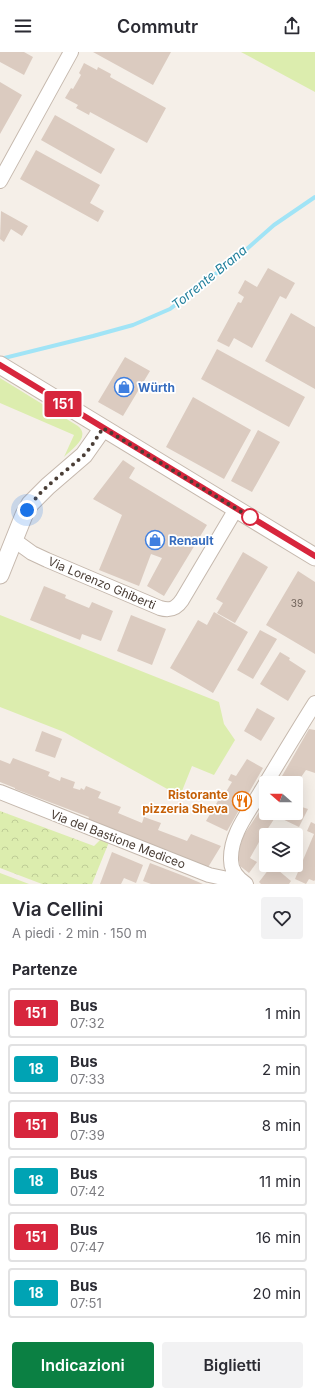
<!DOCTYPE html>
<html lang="it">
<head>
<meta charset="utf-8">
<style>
  body { margin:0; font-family:Inter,sans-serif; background:#f2f2f3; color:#2b2b33; height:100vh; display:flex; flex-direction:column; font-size:15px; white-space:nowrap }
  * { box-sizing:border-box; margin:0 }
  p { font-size:13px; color:#7c7c81 }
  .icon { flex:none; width:22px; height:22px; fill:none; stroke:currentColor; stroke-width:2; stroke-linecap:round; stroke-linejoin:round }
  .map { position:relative; height:832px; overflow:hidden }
  .sheet { display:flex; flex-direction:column; background:#fff; flex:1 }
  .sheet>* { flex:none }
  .badge { padding:0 8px; border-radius:3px; font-size:14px; line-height:26px }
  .needle { width:26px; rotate:290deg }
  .fabs { position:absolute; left:259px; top:724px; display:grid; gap:8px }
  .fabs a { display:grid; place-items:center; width:44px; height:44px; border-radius:4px; background:#fff; box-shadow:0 4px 16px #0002; font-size:20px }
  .you { position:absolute; width:20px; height:20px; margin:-10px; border:3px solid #fff; border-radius:50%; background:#1a73e8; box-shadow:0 0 0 6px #1a73e833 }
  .map>.badge { position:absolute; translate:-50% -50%; box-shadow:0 0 0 2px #fff }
  h2 { padding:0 12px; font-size:15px; line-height:36px }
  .round { display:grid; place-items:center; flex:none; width:42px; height:42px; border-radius:4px; background:#f2f2f3 }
  .head { display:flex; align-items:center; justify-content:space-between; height:68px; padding:0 12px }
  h1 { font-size:19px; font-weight:600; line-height:30px }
  .cta { display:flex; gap:8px; margin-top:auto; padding:8px 12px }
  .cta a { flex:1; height:46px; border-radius:4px; background:#0b8043; color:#fff; font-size:16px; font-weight:600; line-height:46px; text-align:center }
  .cta a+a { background:#f2f2f3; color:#2b2b33 }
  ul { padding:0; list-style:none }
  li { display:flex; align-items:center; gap:12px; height:50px; margin:0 8px 6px; padding:0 4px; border:2px solid #e1e1e2; border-radius:4px }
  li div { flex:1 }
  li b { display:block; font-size:15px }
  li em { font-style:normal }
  li .badge { min-width:44px; font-weight:700; text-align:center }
  header { display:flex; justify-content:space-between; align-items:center; height:52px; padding:0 12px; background:#fff; font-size:18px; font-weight:600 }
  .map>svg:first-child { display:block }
</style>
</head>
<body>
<header><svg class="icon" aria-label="menu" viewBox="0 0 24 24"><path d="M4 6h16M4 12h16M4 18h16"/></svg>Commutr<svg class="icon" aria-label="share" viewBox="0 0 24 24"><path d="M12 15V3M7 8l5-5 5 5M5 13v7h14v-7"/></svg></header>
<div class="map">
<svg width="315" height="832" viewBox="0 0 315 832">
  <defs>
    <pattern id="park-crowns" width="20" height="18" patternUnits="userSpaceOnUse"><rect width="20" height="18" fill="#dcedae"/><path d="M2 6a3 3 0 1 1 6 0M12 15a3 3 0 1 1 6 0" fill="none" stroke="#becc96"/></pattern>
  </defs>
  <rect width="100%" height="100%" fill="#f5efe8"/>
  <path fill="#dcedae" d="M241,0H315V40Z
    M0,326L78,374C91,385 72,397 64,405L74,383L0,351Z
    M0,563L219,650L224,672L235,688L214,723L192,714L180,744L64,680L0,655Z
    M0,821L29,832H0Z"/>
  <path fill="url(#park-crowns)" d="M0,759L94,794L101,787L109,790L92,832H42L0,816Z"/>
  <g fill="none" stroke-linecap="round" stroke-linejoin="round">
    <path stroke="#a1e4f6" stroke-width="4" d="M0,307L93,284L133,273L170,257L240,203L274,173L315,145"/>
  </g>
  <path fill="#dbcbc0" d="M0,0H24L33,5L24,23L0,10Z
    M93,0H171L153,33Z
    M84,11L97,18L98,15L111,22L110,25L166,56L147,91L90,60L89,63L76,56L78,53L65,46L71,36L73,37L81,23L79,21Z
    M0,30L22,43L0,82Z
    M55,63L115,97L101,122L41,88Z
    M36,98L100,133L90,151L104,159L98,170L20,127Z
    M1,159L28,174L22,184L11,177L4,190L0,187Z
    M268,216L295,231L286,247L280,244L252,296L234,286L229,295L217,289L238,250L241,251L244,245L238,241L245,228L257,235Z
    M291,261L315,275V337L265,309Z
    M217,297L305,345L289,375L201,327Z
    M125,305L150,319L123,364L98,350Z
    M193,345L251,378L224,427L166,395Z
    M258,378L280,390L252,440L231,429Z
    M123,408L135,416L129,426L207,473L164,544L147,534L162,506L151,502L139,534L99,518L122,463L93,447Z
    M243,500L268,515L235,571L217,561L223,551L216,547Z
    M298,519L315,530V602L266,573Z
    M44,534L66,543L65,546L89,556L92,550L113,559L101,589L82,582L80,588L30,568Z
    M214,560L248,580L213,641L170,616L198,568L207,573Z
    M131,563L166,577L152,613L117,599Z
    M260,578L277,587L253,627L237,618Z
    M280,600L290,606L289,608L306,619L288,649L260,632Z
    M257,656L275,666L261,689L244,679Z
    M309,677L315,678V721L306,718L297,731H278Z
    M42,679L62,687L55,706L35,699Z
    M13,706L50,720L48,724L60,729L61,725L75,730L73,736L80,738L81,736L84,738L86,734L101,740L98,746L121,755L118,761L142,771L144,765L161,771L158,778L187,789L191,782L221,794L207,817L87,771L89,765L15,737V736L0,730V708L10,712Z
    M247,707L263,716L227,779L206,769L219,747L221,748L232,730L228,728L231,722L236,724Z
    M266,750V761H296V753L308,757L299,775L276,764L265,781L268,783H266V794L259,790L250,806L257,810L249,821L240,814L238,802L243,784Z
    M311,770L315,772V828L314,829L309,827L306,832L295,827L314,782L307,779Z
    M112,800L143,813L136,831L124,826L121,832H100Z
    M150,811L189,826L203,832H151L143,829Z
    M272,813L291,829L289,832H261L259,830Z"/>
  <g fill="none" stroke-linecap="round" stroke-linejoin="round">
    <defs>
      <path id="minor" d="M0,129L71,0
        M14,488L32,501L47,508L160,556C170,559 176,557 182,548L236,457
        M0,740L209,823L228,827L237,826
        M246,832C237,826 231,819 231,808C230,783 248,761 260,741C278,711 296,681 315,651"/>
      <path id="tertiary" d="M0,313L315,505
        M0,523L24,463L30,452L48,434L84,403L103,376"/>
    </defs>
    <use href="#minor" stroke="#c5b8ad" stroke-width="16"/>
    <use href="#tertiary" stroke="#c5b8ad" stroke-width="19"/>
    <use href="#minor" stroke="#fff" stroke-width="14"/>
    <use href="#tertiary" stroke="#fff" stroke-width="17"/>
  </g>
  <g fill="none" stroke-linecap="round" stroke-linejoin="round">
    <defs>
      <path id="line" d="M0,313L315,504"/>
    </defs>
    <use href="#line" stroke="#fff" stroke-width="9"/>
    <use href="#line" stroke="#d7263d" stroke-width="6"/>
    <path stroke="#4a3e36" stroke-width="4" stroke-dasharray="0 7.2" d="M27,458C41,436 64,421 83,404C91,396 97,385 103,376L250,465"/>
  </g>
  <defs>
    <symbol id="shop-ring" viewBox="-11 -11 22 22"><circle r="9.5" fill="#fff" stroke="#3f7fe0" stroke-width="1.5"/><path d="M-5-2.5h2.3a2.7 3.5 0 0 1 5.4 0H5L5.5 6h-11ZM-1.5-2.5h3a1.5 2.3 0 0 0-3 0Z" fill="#3f7fe0"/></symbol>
    <symbol id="restaurant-ring" viewBox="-11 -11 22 22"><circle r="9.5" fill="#fff" stroke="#e8710a" stroke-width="1.5"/><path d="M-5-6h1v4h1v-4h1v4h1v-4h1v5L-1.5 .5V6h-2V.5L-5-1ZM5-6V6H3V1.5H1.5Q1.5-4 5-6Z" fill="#e8710a"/></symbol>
  </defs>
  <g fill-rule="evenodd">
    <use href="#shop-ring" x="113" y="324" width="22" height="22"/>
    <use href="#shop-ring" x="144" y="477" width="22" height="22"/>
    <use href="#restaurant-ring" x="231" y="738" width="22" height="22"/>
  </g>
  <circle fill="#fff" stroke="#d7263d" stroke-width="2" cx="250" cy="465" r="8"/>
  <g text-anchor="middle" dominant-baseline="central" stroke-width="3.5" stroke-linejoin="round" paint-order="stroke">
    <g font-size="10" fill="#6e6158">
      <text x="297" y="551">39</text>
    </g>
    <g font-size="12" font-weight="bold" fill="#366cbe" stroke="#fff" text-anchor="start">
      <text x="138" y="335">Würth</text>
      <text x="169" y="488">Renault</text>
    </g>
    <g font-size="12" fill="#4a3e36" stroke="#fff">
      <text transform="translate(102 531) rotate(23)">Via Lorenzo Ghiberti</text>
      <text transform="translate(118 787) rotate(21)">Via del Bastione Mediceo</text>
    </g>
    <g font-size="12" font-weight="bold" fill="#c56008" stroke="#fff" text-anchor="end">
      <text x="228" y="742">Ristorante<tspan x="228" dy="14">pizzeria Sheva</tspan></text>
    </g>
    <g font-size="13" font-style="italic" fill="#22809c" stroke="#fff">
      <text transform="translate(209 225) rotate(-39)">Torrente Brana</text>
    </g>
  </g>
</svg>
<div class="fabs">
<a><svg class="needle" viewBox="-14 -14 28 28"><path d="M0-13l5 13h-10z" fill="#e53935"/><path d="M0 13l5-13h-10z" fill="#7c7c81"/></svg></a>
<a><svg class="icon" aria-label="layers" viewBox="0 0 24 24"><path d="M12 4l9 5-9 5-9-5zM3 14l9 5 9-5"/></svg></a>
</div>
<div class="you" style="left:27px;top:458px"></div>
<b class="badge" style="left:63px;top:352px;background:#d7263d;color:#fff">151</b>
</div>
<section class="sheet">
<div class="head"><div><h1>Via Cellini</h1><p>A piedi · 2 min · 150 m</p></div><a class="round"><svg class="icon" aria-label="heart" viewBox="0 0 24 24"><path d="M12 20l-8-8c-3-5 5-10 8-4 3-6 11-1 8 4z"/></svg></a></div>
<h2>Partenze</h2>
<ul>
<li><span class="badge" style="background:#d7263d;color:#fff">151</span><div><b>Bus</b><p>07:32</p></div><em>1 min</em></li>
<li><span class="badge" style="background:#00a3b4;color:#fff">18</span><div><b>Bus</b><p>07:33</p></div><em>2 min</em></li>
<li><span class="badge" style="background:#d7263d;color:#fff">151</span><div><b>Bus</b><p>07:39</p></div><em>8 min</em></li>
<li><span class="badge" style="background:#00a3b4;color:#fff">18</span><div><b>Bus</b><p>07:42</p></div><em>11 min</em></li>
<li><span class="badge" style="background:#d7263d;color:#fff">151</span><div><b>Bus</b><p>07:47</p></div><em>16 min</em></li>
<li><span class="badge" style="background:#00a3b4;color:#fff">18</span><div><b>Bus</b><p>07:51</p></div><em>20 min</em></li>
</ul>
<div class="cta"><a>Indicazioni</a><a>Biglietti</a></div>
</section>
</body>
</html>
